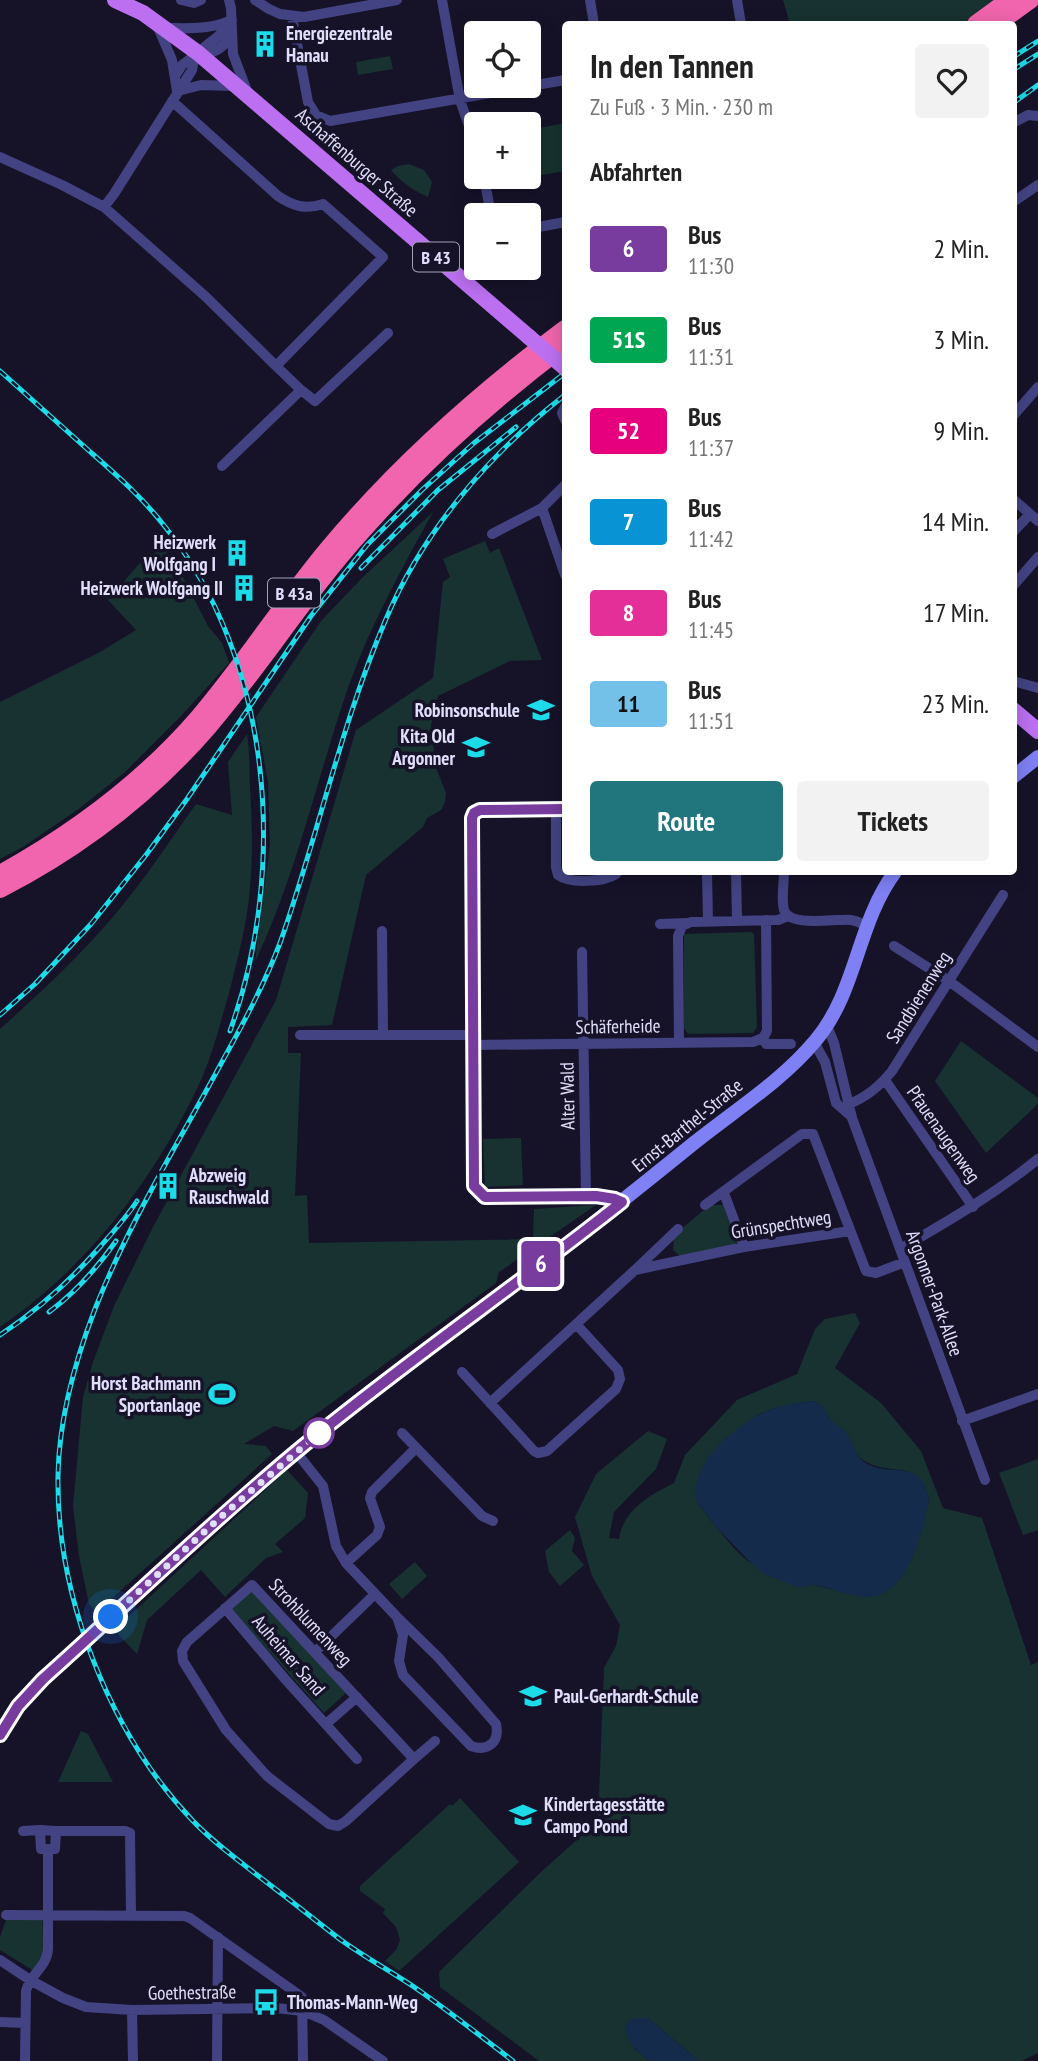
<!DOCTYPE html>
<html lang="de">
<head>
<meta charset="utf-8">
<style>
  body { margin:0; font-family:"PT Sans Narrow",sans-serif; background:#f2f2f2; color:#222; height:100vh; display:flex; flex-direction:column; font-size:26px; white-space:nowrap }
  * { box-sizing:border-box; margin:0 }
  p { font-size:23px; color:#767676 }
  .icon { flex:none; width:38px; height:38px; fill:none; stroke:currentColor; stroke-width:2; stroke-linecap:round; stroke-linejoin:round }
  .map { position:relative; flex:1; overflow:hidden }
  .sheet { position:absolute; left:562px; top:21px; width:455px; height:854px; display:flex; flex-direction:column; background:#fff; border-radius:7px; box-shadow:0 4px 18px #0003 }
  .sheet>* { flex:none }
  .badge { padding:0 14px; border-radius:5px; font-size:24px; line-height:46px }
  .controls { position:absolute; left:464px; top:21px; display:grid; gap:14px }
  .controls a { display:grid; place-items:center; width:77px; height:77px; border-radius:7px; background:#fff; box-shadow:0 4px 18px #0003; font-size:35px }
  .you { position:absolute; width:35px; height:35px; margin:-18px; border:5px solid #fff; border-radius:50%; background:#1a73e8; box-shadow:0 0 0 10px #1a73e833 }
  .map>.badge { position:absolute; translate:-50% -50%; box-shadow:0 0 0 4px #fff }
  h2 { padding:0 28px; font-size:26px; line-height:63px }
  .round { display:grid; place-items:center; flex:none; width:74px; height:74px; border-radius:7px; background:#f2f2f2 }
  .overview { display:flex; align-items:center; justify-content:space-between; height:119px; padding:0 28px }
  h1 { font-size:33px; font-weight:700; line-height:52px }
  .action { display:flex; gap:14px; margin-top:auto; padding:14px 28px }
  .action a { flex:1; height:80px; border-radius:7px; background:#20767c; color:#fff; font-size:28px; font-weight:700; line-height:80px; text-align:center }
  .action a+a { background:#f2f2f2; color:#222 }
  ul { padding:0; list-style:none }
  li { display:flex; align-items:center; gap:21px; height:91px; padding:0 28px }
  li div { flex:1 }
  li b { display:block; font-size:26px }
  li em { font-style:normal }
  li .badge { min-width:77px; font-weight:700; text-align:center }
  .map>svg:first-child { display:block }
</style>
</head>
<body>
<div class="map">
<svg width="1038" height="2061" viewBox="0 0 1038 2061">
  <rect width="100%" height="100%" fill="#161329"/>
  <path fill="#173230" fill-rule="evenodd" d="M783,0H1002L966,24H790Z
    M390,56L393,69L358,75L356,62Z
    M565,123V171L530,177L529,130Z
    M409,164L424,170L432,182L428,197C413,190 402,183 391,170L398,166Z
    M433,512C402,568 371,624 349,685C317,777 297,874 255,962L270,844L268,782L256,717L321,621L362,578Z
    M485,541L490,553L499,548L542,660L510,661L438,696L431,725L436,768L446,793L445,802L441,810L427,818L423,827L366,875L332,1025L288,1027V1053H301L295,1196L307,1195L309,1243L533,1239L534,1209L596,1205L499,1272L496,1283L293,1431L274,1426L244,1444L266,1446L272,1454L97,1612L89,1604L79,1556L73,1506L83,1397L93,1362L114,1306L153,1227L276,1000L356,730L433,678L443,582L450,577L443,559Z
    M163,547L184,579L208,626L222,643L229,663L182,715L125,772L80,808L23,847L0,859V702L100,652L136,630L108,600L139,564Z
    M247,734C250,752 249,769 250,787C252,821 253,854 250,888C247,925 237,961 228,997C220,1024 213,1052 202,1078C156,1177 90,1265 0,1327V1029C39,994 78,958 112,918C143,882 169,842 196,804L232,815L228,762Z
    M751,932L754,934L757,1027L753,1033L688,1034L684,1028V934Z
    M961,1041L1038,1098V1104L986,1153L935,1081Z
    M521,1138L523,1185L485,1187L483,1139Z
    M710,1205H723L737,1243L735,1246L681,1257L673,1250L674,1235Z
    M855,1313L860,1323L835,1368L881,1403L921,1451L943,1508L982,1518L1031,1665L1038,1662V2053L1021,2061H699L648,2018L634,2048L649,2061H539L440,1987L439,1972L541,1872L598,1821L604,1668L616,1646L620,1625L592,1576L575,1517L596,1474L648,1431L667,1439L656,1469L614,1512L609,1538L619,1539C623,1510 650,1495 674,1483L685,1455L737,1400L797,1374L815,1329L825,1319ZM811,1401C819,1402 823,1406 826,1414L859,1457C884,1479 922,1456 929,1500L911,1561L850,1594C817,1585 782,1580 751,1563C736,1554 709,1518 697,1502L726,1438L760,1414L774,1408Z
    M1038,1459V1530L1023,1535L999,1473Z
    M287,1470L308,1493L305,1518L275,1544L283,1552L266,1558L225,1597L201,1570L147,1620L137,1654L114,1630Z
    M570,1530L575,1538L572,1551L584,1565L560,1586L549,1572L545,1551Z
    M415,1562L427,1576L402,1599L389,1584Z
    M254,1587L347,1692L324,1713L230,1608Z
    M81,1731L88,1734L113,1782H58Z
    M460,1798L519,1862L399,1971L385,1961L396,1950L400,1940L396,1927L383,1913L385,1909L360,1891V1886L450,1804L452,1806Z
    M42,1919L44,1957L34,1971L0,1950V1937L6,1920Z"/>
  <path fill="#142b4c" d="M811,1401C816,1402 818,1402 821,1405C825,1409 826,1415 830,1419C835,1425 843,1428 847,1434C853,1443 855,1455 864,1462C890,1479 922,1456 929,1500C921,1532 912,1587 875,1596C863,1599 848,1594 837,1591C825,1587 811,1582 800,1588L764,1574L750,1562L717,1528L697,1502C687,1468 731,1429 759,1415C774,1406 794,1403 811,1401Z
    M634,2018H648L699,2061H649C637,2051 626,2042 625,2025Z"/>
  <g fill="none" stroke-linecap="round" stroke-linejoin="round">
    <path stroke="#434383" stroke-width="10" d="M181,0L194,3L201,0
      M229,0L231,8L233,54L247,91
      M255,0L269,9L280,14L304,17L397,0
      M442,0L460,100L476,146
      M590,0L594,24
      M737,0L741,24
      M292,17L308,102L316,115L330,121L565,80
      M157,25L172,60L177,91
      M165,28C186,28 208,30 229,21
      M198,53C214,55 225,47 232,33
      M175,76L182,65L197,54
      M178,91L201,85L235,86
      M172,101L278,196C293,206 305,210 323,204L383,257L276,366L301,390L222,466
      M1013,123L1028,115L1038,116
      M0,157L62,185L104,207L114,194L192,70C194,53 204,47 216,38C222,33 227,26 232,20
      M484,177L491,215
      M1013,202L1038,185
      M104,207L205,296L276,366
      M528,229L565,222
      M301,390L315,401L388,333
      M565,407L562,413L565,420
      M1013,416L1038,387
      M1013,499L1038,521
      M542,508L565,575
      M1013,532L1030,514
      M492,534L542,508L565,485
      M1013,586L1038,557
      M1013,681L1038,688
      M556,809V867L558,875C570,884 604,882 616,874L617,872
      M565,809L480,810L474,813L472,818L474,1186L485,1197H596L615,1199L622,1202
      M707,872L708,921
      M736,872L737,920
      M784,872C784,883 781,899 784,910C790,928 836,918 851,920C857,921 861,923 866,926
      M660,924L687,923
      M382,931L383,1035
      M894,946L949,981L1038,1047
      M582,952L586,1197
      M827,1026L834,1043L852,1118L985,1480
      M300,1035H473
      M763,1038L766,1044H791
      M814,1042L825,1062L836,1103L852,1117
      M679,1043L678,936L682,926L691,922L778,920L788,916
      M473,1045L753,1042L763,1038L767,1031L766,920
      M885,1080L973,1207
      M849,1104C867,1097 880,1086 892,1071L1003,895
      M724,1193L744,1247
      M705,1205L802,1134H813L866,1271L876,1273L905,1262
      M900,1249C948,1221 995,1194 1038,1159
      M635,1270L678,1229
      M462,1372L534,1451L538,1453L547,1451L616,1389L620,1379L618,1370L577,1325
      M490,1403L635,1270L744,1247L850,1231
      M962,1421L1038,1394
      M402,1433L482,1516L493,1521
      M296,1452L323,1486L336,1546L346,1563L397,1617L438,1657L496,1724C500,1742 488,1752 471,1746L403,1675L399,1661L403,1635L397,1617
      M346,1563L377,1535L380,1527L370,1498L372,1492L416,1448
      M252,1585L414,1759L346,1821L338,1826L329,1824L267,1776L226,1730L183,1661L182,1651L187,1642Z
      M225,1608L285,1679L357,1759
      M315,1652L375,1594
      M326,1724L357,1697
      M414,1759L435,1741
      M23,1831L40,1830
      M56,1831H125L130,1833L131,1916
      M6,1915L184,1916L190,1918L302,1997L303,2061
      M0,1960L30,1980L63,1998L86,2007L132,2010L276,2008L303,2011L324,2020L383,2061
      M132,2010L133,2061
      M0,2022L25,2023
      M25,2061L26,1991C30,1974 47,1967 48,1949V1849H41L40,1830L56,1831L55,1849H48
      M217,2061L218,1937"/>
    <path stroke="#7e80f3" stroke-width="14" d="M1013,777L1038,757
      M111,1617C172,1561 233,1504 296,1451C368,1391 445,1336 520,1280C579,1236 636,1190 694,1143C735,1110 782,1081 816,1040C857,991 857,923 895,872
      M0,1735C17,1703 41,1680 68,1657"/>
    <path stroke="#bc70f1" stroke-width="16" d="M115,0L143,13L198,53L529,337
      M1013,710L1038,731"/>
    <path stroke="#f065ad" stroke-width="18" d="M976,24L1009,0
      M997,24L1030,0
      M0,874C74,833 143,782 199,717C245,663 283,603 328,549C398,465 478,394 565,329
      M0,889C78,849 150,794 208,727C262,664 306,593 362,531C423,462 491,401 565,345"/>
    <defs>
      <path id="rail" d="M1013,57L1038,41
        M1013,70L1038,54
        M1013,103L1038,85
        M0,371C29,397 58,423 87,449C113,472 140,495 162,523C274,659 288,870 230,1031
        M361,568L438,490L516,427
        M0,1015L35,984L91,924L146,855L187,799L311,616L367,545L423,489L474,443L565,373
        M49,1312C76,1292 97,1268 116,1241
        M0,1335C38,1310 69,1282 99,1248C112,1233 126,1218 137,1201
        M513,2061C482,2037 450,2012 417,1989C392,1972 366,1958 341,1940C320,1924 299,1907 278,1891C250,1869 218,1847 193,1821C109,1733 56,1596 58,1475C59,1419 75,1361 95,1309C129,1222 179,1142 223,1060C244,1022 265,983 280,943C318,836 341,724 386,619C423,531 490,453 565,395"/>
    </defs>
    <use href="#rail" stroke="#1ddce9" stroke-width="5"/>
    <use href="#rail" stroke="#161329" stroke-width="2.5" stroke-dasharray="8" stroke-linecap="butt"/>
    <path stroke="#7e80f3" stroke-width="14" d="M68,1657L111,1617"/>
    <path stroke="#bc70f1" stroke-width="16" d="M529,337L565,368"/>
  </g>
  <g fill="none" stroke-linecap="round" stroke-linejoin="round">
    <defs>
      <path id="line" d="M0,1735L18,1706L43,1679C128,1603 209,1524 297,1451C402,1364 515,1287 622,1202L615,1199L596,1196L485,1197L474,1186L472,818L474,813L480,810L565,809"/>
    </defs>
    <use href="#line" stroke="#fff" stroke-width="16"/>
    <use href="#line" stroke="#783c9f" stroke-width="10"/>
    <path stroke="#e1defc" stroke-width="7" stroke-dasharray="0 12.6" d="M111,1617L224,1514L319,1433"/>
  </g>
  <defs>
    <symbol id="building-bare" viewBox="-9 -9 18 18"><path d="M-4-6H4V6H1V3H-1V6H-4ZM-2.5-4.3h1.7v1.8h-1.7ZM.8-4.3h1.7v1.8H.8ZM-2.5-1h1.7V.8h-1.7ZM.8-1h1.7V.8H.8Z" fill="#1ddce9" stroke="#161329" stroke-width="2.5" paint-order="stroke"/></symbol>
    <symbol id="school-bare" viewBox="-9 -9 18 18"><path d="M0-5L7-2L0 1L-7-2ZM-4 1L0 2.5L4 1V4Q0 6-4 4Z" fill="#1ddce9" stroke="#161329" stroke-width="2.5" paint-order="stroke"/></symbol>
    <symbol id="stadium-bare" viewBox="-9 -9 18 18"><path d="M0-5a6.5 5 0 1 0 0 10a6.5 5 0 1 0 0-10ZM-3.5-1.8h7v3.6h-7Z" fill="#1ddce9" stroke="#161329" stroke-width="2.5" paint-order="stroke"/></symbol>
    <symbol id="bus-bare" viewBox="-9 -9 18 18"><path d="M-5-6H5V4H4V6H2V4H-2V6H-4V4H-5ZM-3.5-4V0h7V-4ZM-3.5 1.2v1.5H-2V1.2ZM2 1.2v1.5H3.5V1.2Z" fill="#1ddce9" stroke="#161329" stroke-width="2.5" paint-order="stroke"/></symbol>
  </defs>
  <g fill-rule="evenodd">
    <use href="#building-bare" x="246" y="25" width="38" height="38"/>
    <use href="#building-bare" x="218" y="534" width="38" height="38"/>
    <use href="#building-bare" x="225" y="569" width="38" height="38"/>
    <use href="#school-bare" x="522" y="691" width="38" height="38"/>
    <use href="#school-bare" x="457" y="728" width="38" height="38"/>
    <use href="#building-bare" x="149" y="1167" width="38" height="38"/>
    <use href="#stadium-bare" x="203" y="1375" width="38" height="38"/>
    <use href="#school-bare" x="514" y="1677" width="38" height="38"/>
    <use href="#school-bare" x="504" y="1796" width="38" height="38"/>
    <use href="#bus-bare" x="247" y="1983" width="38" height="38"/>
  </g>
  <circle fill="#fff" stroke="#783c9f" stroke-width="3.5" cx="319" cy="1433" r="14"/>
  <g text-anchor="middle" dominant-baseline="central" stroke-width="7" stroke-linejoin="round" paint-order="stroke">
    <g fill="#161329" stroke="#a4a1bd" stroke-width="2">
      <rect x="413" y="242.5" width="46" height="29" rx="5"/>
      <rect x="268" y="578.5" width="52" height="29" rx="5"/>
    </g>
    <g font-size="18" font-weight="bold" fill="#e1defc">
      <text x="436" y="257">B 43</text>
      <text x="294" y="593">B 43a</text>
    </g>
    <g font-size="19" font-weight="bold" fill="#e1defc" stroke="#161329" text-anchor="start">
      <text x="286" y="33">Energiezentrale<tspan x="286" dy="22">Hanau</tspan></text>
      <text x="216" y="542" text-anchor="end">Heizwerk<tspan x="216" dy="22">Wolfgang I</tspan></text>
      <text x="223" y="588" text-anchor="end">Heizwerk Wolfgang II</text>
      <text x="520" y="710" text-anchor="end">Robinsonschule</text>
      <text x="455" y="736" text-anchor="end">Kita Old<tspan x="455" dy="22">Argonner</tspan></text>
      <text x="189" y="1175">Abzweig<tspan x="189" dy="22">Rauschwald</tspan></text>
      <text x="201" y="1383" text-anchor="end">Horst Bachmann<tspan x="201" dy="22">Sportanlage</tspan></text>
      <text x="554" y="1696">Paul-Gerhardt-Schule</text>
      <text x="544" y="1804">Kindertagesstätte<tspan x="544" dy="22">Campo Pond</tspan></text>
      <text x="287" y="2002">Thomas-Mann-Weg</text>
    </g>
    <g font-size="19" fill="#e1defc" stroke="#161329">
      <text transform="translate(357 162) rotate(41)">Aschaffenburger Straße</text>
      <text transform="translate(918 997) rotate(-58)">Sandbienenweg</text>
      <text transform="translate(618 1026) rotate(-1)">Schäferheide</text>
      <text transform="translate(567 1096) rotate(-91)">Alter Wald</text>
      <text transform="translate(687 1125) rotate(-39)">Ernst-Barthel-Straße</text>
      <text transform="translate(944 1134) rotate(55)">Pfauenaugenweg</text>
      <text transform="translate(781 1224) rotate(-9)">Grünspechtweg</text>
      <text transform="translate(935 1293) rotate(70)">Argonner-Park-Allee</text>
      <text transform="translate(311 1622) rotate(47)">Strohblumenweg</text>
      <text transform="translate(289 1655) rotate(49)">Auheimer Sand</text>
      <text transform="translate(192 1992) rotate(-1)">Goethestraße</text>
    </g>
  </g>
</svg>
<div class="controls">
<a><svg class="icon" aria-label="locate" viewBox="0 0 24 24"><circle cx="12" cy="12" r="6"/><path d="M12 2v4M12 18v4M2 12h4M18 12h4"/></svg></a>
<a>+</a>
<a>−</a>
</div>
<div class="you" style="left:111px;top:1617px"></div>
<b class="badge" style="left:541px;top:1264px;background:#783c9f;color:#fff">6</b>
<section class="sheet">
<div class="overview"><div><h1>In den Tannen</h1><p>Zu Fuß · 3 Min. · 230 m</p></div><a class="round"><svg class="icon" aria-label="heart" viewBox="0 0 24 24"><path d="M12 20l-8-8c-3-5 5-10 8-4 3-6 11-1 8 4z"/></svg></a></div>
<h2>Abfahrten</h2>
<ul>
<li><span class="badge" style="background:#783c9f;color:#fff">6</span><div><b>Bus</b><p>11:30</p></div><em>2 Min.</em></li>
<li><span class="badge" style="background:#00a651;color:#fff">51S</span><div><b>Bus</b><p>11:31</p></div><em>3 Min.</em></li>
<li><span class="badge" style="background:#e6007e;color:#fff">52</span><div><b>Bus</b><p>11:37</p></div><em>9 Min.</em></li>
<li><span class="badge" style="background:#0894d4;color:#fff">7</span><div><b>Bus</b><p>11:42</p></div><em>14 Min.</em></li>
<li><span class="badge" style="background:#e42f99;color:#fff">8</span><div><b>Bus</b><p>11:45</p></div><em>17 Min.</em></li>
<li><span class="badge" style="background:#73c1e8;color:#111">11</span><div><b>Bus</b><p>11:51</p></div><em>23 Min.</em></li>
</ul>
<div class="action"><a>Route</a><a>Tickets</a></div>
</section>
</div>
</body>
</html>
